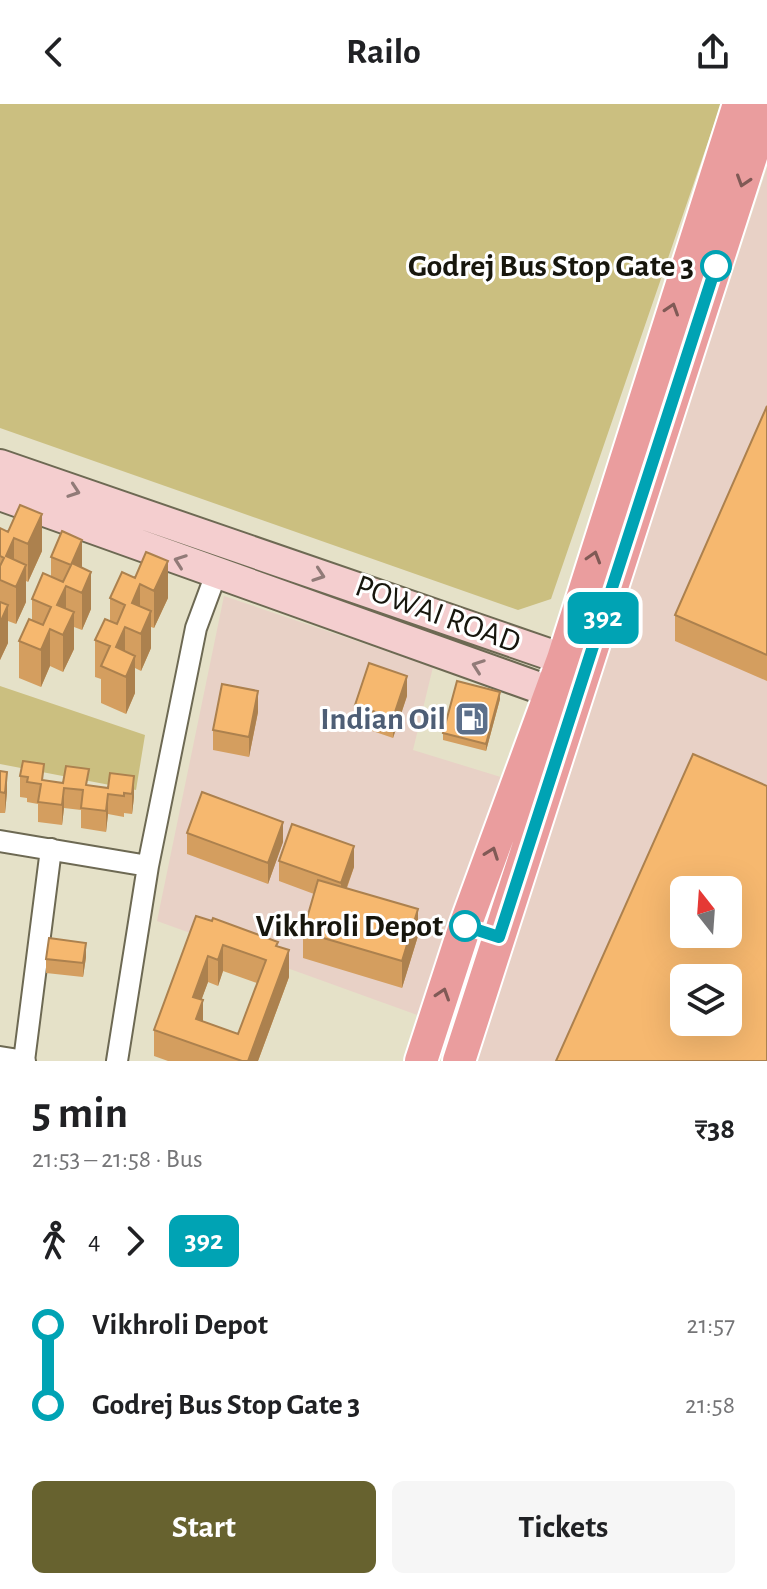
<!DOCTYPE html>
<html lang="en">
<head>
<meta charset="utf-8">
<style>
  body { margin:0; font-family:"Alegreya Sans",sans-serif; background:#f6f6f6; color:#202124; height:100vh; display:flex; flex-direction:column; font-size:30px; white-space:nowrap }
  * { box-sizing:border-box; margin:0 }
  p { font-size:26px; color:#757577 }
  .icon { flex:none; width:44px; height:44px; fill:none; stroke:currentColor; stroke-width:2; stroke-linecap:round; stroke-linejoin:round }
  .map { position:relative; height:957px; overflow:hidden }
  .panel { display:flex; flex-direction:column; background:#fff; flex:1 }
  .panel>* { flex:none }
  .badge { padding:0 16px; border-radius:12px; font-size:28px; line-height:52px }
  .needle { width:52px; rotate:343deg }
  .tools { position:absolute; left:670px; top:772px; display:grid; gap:16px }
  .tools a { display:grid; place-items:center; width:72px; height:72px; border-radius:12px; background:#fff; box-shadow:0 8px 32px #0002; font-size:40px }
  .map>.badge { position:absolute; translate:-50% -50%; box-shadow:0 0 0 4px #fff }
  .legs { display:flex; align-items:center; gap:12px; height:88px; padding:0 32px; font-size:26px }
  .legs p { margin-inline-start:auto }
  .headline { display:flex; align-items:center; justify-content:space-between; height:136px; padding:0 32px }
  h1 { font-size:44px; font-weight:700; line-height:60px }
  .action { display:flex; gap:16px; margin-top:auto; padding:16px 32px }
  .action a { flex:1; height:92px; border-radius:12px; background:#67622f; color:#fff; font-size:32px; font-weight:700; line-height:92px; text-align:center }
  .action a+a { background:#f6f6f6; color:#202124 }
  ul { padding:0 32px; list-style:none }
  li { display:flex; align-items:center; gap:28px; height:80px; font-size:30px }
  li i { display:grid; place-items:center; width:12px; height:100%; margin:0 10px; background:currentColor }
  li i::after { content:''; width:20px; height:20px; margin:-10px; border:6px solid; border-radius:50%; background:#fff }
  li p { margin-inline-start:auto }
  li:first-child i { background:linear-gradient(#0000 50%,currentColor 0) }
  li:last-child i { background:linear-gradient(currentColor 50%,#0000 0) }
  header { display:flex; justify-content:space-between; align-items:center; height:104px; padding:0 32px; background:#fff; font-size:36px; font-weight:700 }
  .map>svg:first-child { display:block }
</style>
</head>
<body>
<header><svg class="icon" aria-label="back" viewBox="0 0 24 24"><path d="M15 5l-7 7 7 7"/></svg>Railo<svg class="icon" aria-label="share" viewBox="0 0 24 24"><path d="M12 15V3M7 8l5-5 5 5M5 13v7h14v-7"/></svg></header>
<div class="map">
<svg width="767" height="957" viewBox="0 0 767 957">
  <rect width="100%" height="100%" fill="#e5e1c8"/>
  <path fill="#e8d1c6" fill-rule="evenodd" d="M767,64V957H472ZM684,786H728V830H684ZM684,874H728V918H684Z
    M224,492L433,563L413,646L504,674L420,912L157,817Z"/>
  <path fill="#cbbf80" d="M0,0H721L551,495L518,506L0,324Z
    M0,582L145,631L136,686L0,660Z"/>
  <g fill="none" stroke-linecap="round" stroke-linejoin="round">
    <defs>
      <path id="minor" d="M0,737L148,762
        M0,953L25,957
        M24,957L51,745
        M117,957L148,762L196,524L216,470"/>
      <path id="secondary" d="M0,361L563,555L582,576L551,588L0,391"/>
      <path id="primary" d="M421,957L465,822L563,555L739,0
        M459,957L767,3"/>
    </defs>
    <use href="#minor" stroke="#6d6953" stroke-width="24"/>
    <use href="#secondary" stroke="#6d6953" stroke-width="34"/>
    <use href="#primary" stroke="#fff" stroke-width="36"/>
    <use href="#minor" stroke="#fff" stroke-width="20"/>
    <use href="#secondary" stroke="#f4cecf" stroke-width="30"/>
    <use href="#primary" stroke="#ea9d9e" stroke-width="32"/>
  </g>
  <path fill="#d49e5f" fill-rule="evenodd" d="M767,302V577L675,537V511Z
    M0,424L42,447L28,478L26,477V498L16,520L8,517V539L0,556Z
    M51,453L82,464L91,505L82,526L74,523V545L63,568L50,562L41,583L19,574V537L32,516V495L51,473Z
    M122,468L168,494L154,524L151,523V544L141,567L135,564V589L126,610L101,599V575L95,573V536L110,517V494Z
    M407,592L393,634L355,621V601Z
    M500,595L486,647L443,636V629Z
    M258,608L249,653L213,646V626Z
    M0,667L7,688L5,709H0Z
    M110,669L134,693L132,710L124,709V713L108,710L106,728L81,724V706L64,704L62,721L38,718V700L27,698V694L20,693V672L63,679L108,684Z
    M187,729L283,738L268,780L187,750Z
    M279,757L354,763L347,784L418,832L402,884L303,854V828L314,790L279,777Z
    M196,812L278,842L289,873L258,957H168L154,952V926ZM223,867L257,879L238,930L203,917L201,896L208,878L218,882Z
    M86,853L83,873L46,869V855Z"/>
  <path fill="#ac814e" d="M42,410V447L28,478V440Z
    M14,434V472L6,452Z
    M82,436V473L71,461Z
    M168,457V494L154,524V487Z
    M26,461V498L16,520V483Z
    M91,468V505L82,526V489Z
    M140,480V518L132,499Z
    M66,482V519L57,501Z
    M8,501V539L0,556V519Z
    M151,507V544L141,567V530Z
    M74,508V545L63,568V531Z
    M125,523V560L116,543Z
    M50,525V562L41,583V546Z
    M135,552V589L126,610V573Z
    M407,572V592L393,634V614Z
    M258,587V608L249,653V633Z
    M500,588V595L486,647V640Z
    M7,668V688L5,709V689Z
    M134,672V693L132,710V690Z
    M64,684V704L62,721V701Z
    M108,690V710L106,728V707Z
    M283,718V738L268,780V759Z
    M354,742V763L341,799V779Z
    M418,805V832L402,884V857Z
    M86,839V853L83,873V859Z
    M223,841V867L218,882V856Z
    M289,846V873L258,957H248Z
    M208,852V878L193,919V893Z
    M203,896V923L196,941V915Z"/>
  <path fill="#f6b86f" stroke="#ac814e" stroke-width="2" fill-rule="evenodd" d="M767,302V551L675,511Z
    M20,401L42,410L28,440L14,434L6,452L26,461L16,483L0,476V462L4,454L0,452V424L8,428Z
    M62,427L82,436L71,461L51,453Z
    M146,448L168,457L154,487L140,480L132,499L151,507L141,530L125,523L116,543L135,552L126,573L101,562L110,542L95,536L105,515L117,520L125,501L110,494L122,468L135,474Z
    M72,459L91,468L82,489L66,482L57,501L74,508L63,531L50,525L41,546L19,537L29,515L43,521L51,503L32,495L43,469L63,478Z
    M0,498L8,501L0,519Z
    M369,559L407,572L393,614L355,601Z
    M457,577L500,588L486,640L443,629Z
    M222,580L258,587L249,633L213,626Z
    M693,650L767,682V957H556ZM684,786H728V830H684ZM684,874H728V918H684Z
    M23,657L44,660L42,676L63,679L66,662L89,665L86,681L108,684L110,669L134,672L132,690L124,689V692L108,690L106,707L81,704L83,686L64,684L62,701L38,698L41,680L27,678L28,673L20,672Z
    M0,667L7,668L5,689L0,688Z
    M202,688L283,718L268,759L187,729Z
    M292,720L354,742L341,779L279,757Z
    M318,776L418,805L402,857L303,828Z
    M196,812L212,817L213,814L278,838L276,842L289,846L248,957H242L154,926ZM223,841L266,856L238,930L196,915L203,896L193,893L208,852L218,856Z
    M49,834L86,839L83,859L46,855Z"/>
  <defs><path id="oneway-chevron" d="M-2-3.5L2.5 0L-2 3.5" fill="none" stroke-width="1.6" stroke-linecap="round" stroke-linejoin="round" transform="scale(2)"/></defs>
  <g stroke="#805a56">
    <use href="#oneway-chevron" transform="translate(743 77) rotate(108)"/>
    <use href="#oneway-chevron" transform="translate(672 205) rotate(-72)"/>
    <use href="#oneway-chevron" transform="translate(594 453) rotate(-73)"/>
    <use href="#oneway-chevron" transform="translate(492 749) rotate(-70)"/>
    <use href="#oneway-chevron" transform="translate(443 890) rotate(-72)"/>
  </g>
  <g stroke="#917b78">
    <use href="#oneway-chevron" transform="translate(74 387) rotate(19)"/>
    <use href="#oneway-chevron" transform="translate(180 457) rotate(-160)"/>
    <use href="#oneway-chevron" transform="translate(319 471) rotate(19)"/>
    <use href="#oneway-chevron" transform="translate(478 562) rotate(-160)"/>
  </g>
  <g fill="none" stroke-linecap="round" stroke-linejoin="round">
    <defs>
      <path id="line-1" d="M465,822L499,833L716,162"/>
    </defs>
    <use href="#line-1" stroke="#fff" stroke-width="18"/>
    <use href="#line-1" stroke="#00a3b4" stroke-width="12"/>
  </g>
  <defs>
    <symbol id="fuel-square" viewBox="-11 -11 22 22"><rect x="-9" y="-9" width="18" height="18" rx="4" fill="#5c6f8a" stroke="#fff"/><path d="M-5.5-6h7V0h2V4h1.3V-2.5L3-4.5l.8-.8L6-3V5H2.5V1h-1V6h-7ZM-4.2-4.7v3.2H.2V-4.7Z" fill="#fff"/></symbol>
  </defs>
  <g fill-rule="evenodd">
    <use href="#fuel-square" x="452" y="595" width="40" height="40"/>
  </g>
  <g fill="#fff" stroke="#00a3b4" stroke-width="4">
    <circle cx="716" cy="162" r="14"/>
    <circle cx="465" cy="822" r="14"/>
  </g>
  <g text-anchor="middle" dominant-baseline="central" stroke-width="6" stroke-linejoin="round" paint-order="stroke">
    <g font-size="32" font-weight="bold" fill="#17160d" stroke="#fff" text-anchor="end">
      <text x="694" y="162">Godrej Bus Stop Gate 3</text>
      <text x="443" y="822">Vikhroli Depot</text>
    </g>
    <g font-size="32" fill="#17160d" stroke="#fff">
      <text transform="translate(438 510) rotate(20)">POWAI ROAD</text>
    </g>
    <g font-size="32" font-weight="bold" fill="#4e5e75" stroke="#fff" text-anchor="end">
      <text x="446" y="615">Indian Oil</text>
    </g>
  </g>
</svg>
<div class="tools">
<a><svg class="needle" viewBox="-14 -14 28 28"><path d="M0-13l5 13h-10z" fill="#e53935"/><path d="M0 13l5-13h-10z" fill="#757577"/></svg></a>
<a><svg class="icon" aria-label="layers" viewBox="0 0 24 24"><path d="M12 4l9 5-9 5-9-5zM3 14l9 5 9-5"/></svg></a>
</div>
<b class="badge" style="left:603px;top:514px;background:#00a3b4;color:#fff">392</b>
</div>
<section class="panel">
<div class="headline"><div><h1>5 min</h1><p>21:53 – 21:58 · Bus</p></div><b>₹38</b></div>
<div class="legs"><svg class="icon" aria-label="walk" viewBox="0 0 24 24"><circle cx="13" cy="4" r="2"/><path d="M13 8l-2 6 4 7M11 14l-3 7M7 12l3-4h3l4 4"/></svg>4<svg class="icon" aria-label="forward" viewBox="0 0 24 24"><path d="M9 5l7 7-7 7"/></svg><b class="badge" style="background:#00a3b4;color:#fff">392</b></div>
<ul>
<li><i style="color:#00a3b4"></i><b>Vikhroli Depot</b><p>21:57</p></li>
<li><i style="color:#00a3b4"></i><b>Godrej Bus Stop Gate 3</b><p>21:58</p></li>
</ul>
<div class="action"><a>Start</a><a>Tickets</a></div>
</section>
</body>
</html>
